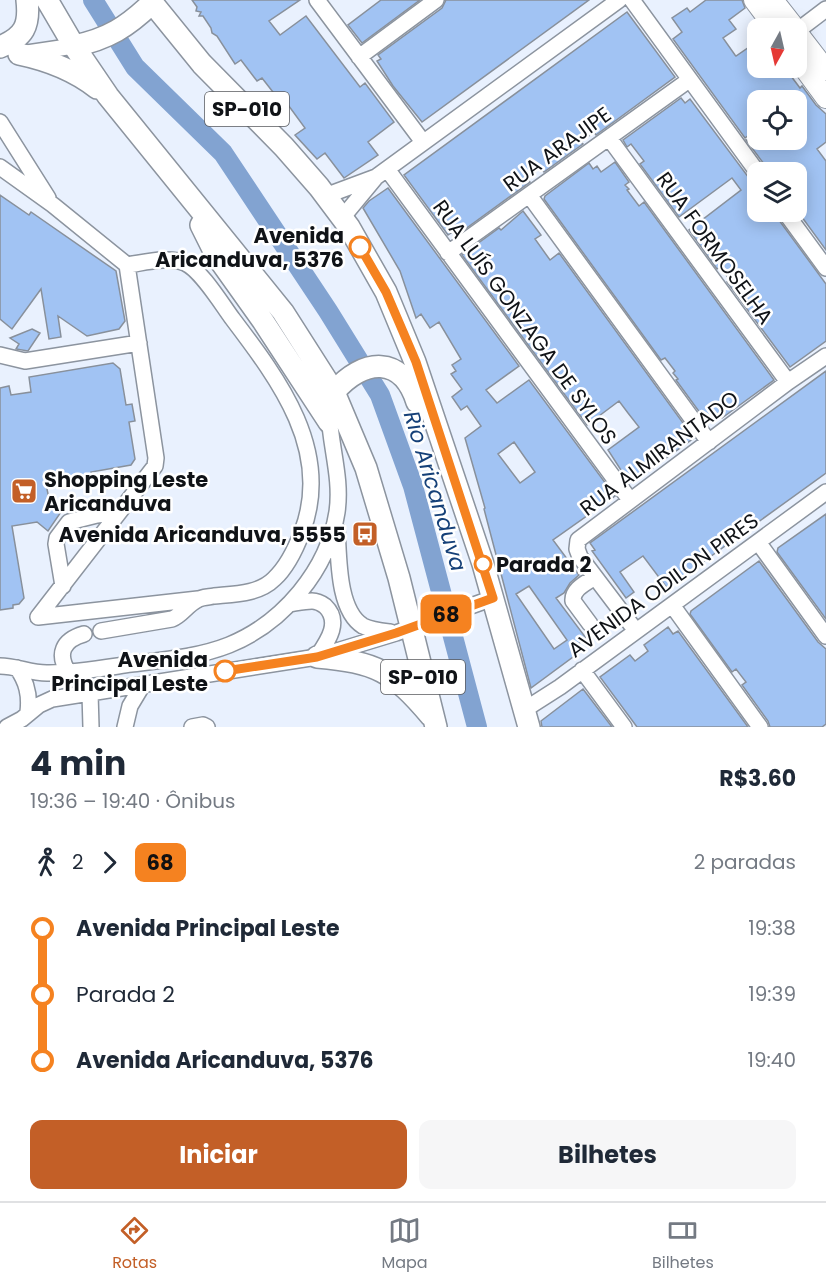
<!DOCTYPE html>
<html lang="pt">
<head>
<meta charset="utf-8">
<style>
  body { margin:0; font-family:Poppins,sans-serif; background:#f6f6f7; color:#1f2937; height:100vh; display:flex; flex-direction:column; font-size:22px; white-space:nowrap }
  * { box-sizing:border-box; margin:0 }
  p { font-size:20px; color:#747a83 }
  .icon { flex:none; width:33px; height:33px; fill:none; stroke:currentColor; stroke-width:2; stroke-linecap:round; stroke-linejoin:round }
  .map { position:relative; height:727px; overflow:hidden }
  .drawer { display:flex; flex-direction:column; background:#fff; flex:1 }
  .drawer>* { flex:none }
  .badge { padding:0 12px; border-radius:9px; font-size:21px; line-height:39px }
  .needle { width:39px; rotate:188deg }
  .fabs { position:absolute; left:747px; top:18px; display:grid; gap:12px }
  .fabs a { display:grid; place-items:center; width:60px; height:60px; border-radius:12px; background:#fff; box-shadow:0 3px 15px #0003; font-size:30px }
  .map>.badge { position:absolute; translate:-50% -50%; box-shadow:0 0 0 3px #fff }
  .legs { display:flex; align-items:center; gap:9px; height:66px; padding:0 30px; font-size:20px }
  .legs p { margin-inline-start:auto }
  .head { display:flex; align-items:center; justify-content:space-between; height:102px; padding:0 30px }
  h1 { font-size:33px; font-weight:700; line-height:45px }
  .primary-button { display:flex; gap:12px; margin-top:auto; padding:12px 30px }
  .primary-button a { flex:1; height:69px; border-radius:12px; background:#c35f27; color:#fff; font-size:24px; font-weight:700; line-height:69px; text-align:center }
  .primary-button a+a { background:#f6f6f7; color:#1f2937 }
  ul { padding:0 30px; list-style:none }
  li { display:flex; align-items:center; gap:21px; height:66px; font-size:22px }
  li i { display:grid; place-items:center; width:9px; height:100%; margin:0 8px; background:currentColor }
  li i::after { content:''; width:15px; height:15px; margin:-8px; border:4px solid; border-radius:50%; background:#fff }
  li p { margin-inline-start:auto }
  li:first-child i { background:linear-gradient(#0000 50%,currentColor 0) }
  li:last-child i { background:linear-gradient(currentColor 50%,#0000 0) }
  .tab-bar { display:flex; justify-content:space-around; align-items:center; height:84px; border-top:2px solid #e0e1e3; background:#fff; font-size:16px; color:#747a83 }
  .tab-bar a { display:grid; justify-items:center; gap:3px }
  .tab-bar .active { color:#c35f27 }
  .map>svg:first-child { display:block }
</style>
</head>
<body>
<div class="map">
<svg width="826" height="727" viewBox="0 0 826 727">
  <rect width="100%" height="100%" fill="#e9f1fe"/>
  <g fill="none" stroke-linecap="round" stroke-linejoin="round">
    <path stroke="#82a3d1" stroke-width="20" d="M93,0L135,67L223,153L328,311L380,395L413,486L477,727"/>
  </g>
  <path fill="#a1c3f3" stroke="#88909b" stroke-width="1.5" fill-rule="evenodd" d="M192,0H300L269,21L280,35L306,16L360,87L365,83L394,122L368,142L378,155L344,178L325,153L317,159L295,135L305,128L283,98L280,101L262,78L257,81L241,60L235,64L217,36L212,33L211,28L203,16H199L201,12L196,11L197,7Z
    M381,0H420L362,43L348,25Z
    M446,0H589L422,122L393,86L377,61L381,59L378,55L442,8Z
    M706,0H742L745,8L729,20L736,29L723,38L735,55L736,56L758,41V68H785L800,88L802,86L816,105L826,114V142L817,149L826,161V250L796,209V172H770L746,140H796V100H758V128L745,138L673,39L682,32L672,18L687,8L690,12Z
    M627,12L675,77L596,135L594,132L581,142L583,144L544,172L540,168L527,178L530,182L457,235L454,231L448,235L404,175Z
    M681,98L685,103L690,99L758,190V212H773L826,284V341L790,367L727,282L730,280L720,267L717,269L689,230L741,190L732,178L679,217L640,164L644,161L631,144L627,147L623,140Z
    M615,162L629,182L625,185L629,189L627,190L639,206L644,202L774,380L722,418L719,413L706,421L676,380L678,379L673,373L675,371L665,358L661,360L544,199L545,196L589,163L593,169L597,166L601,172Z
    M388,188L519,366L486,390L497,403L529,380L615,496L553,540L579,575L570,583L564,593L556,598L586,638L573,648L577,654L531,688L484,509L485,508L465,438L481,426L467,406L461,410L452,397L462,389L451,374L456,371L452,365L461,359L439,322L430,328L421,314L416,318L400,271L363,208L369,201ZM514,442L535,472L520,483L498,454ZM529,586L567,640L554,649L516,594Z
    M0,195L29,215L31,212L116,271L125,321L119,329L87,336L58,316L61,337L49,339L41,289L12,329L0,319Z
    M523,211L541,235L535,239L550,260L559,253L694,438L633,482L628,481L608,450L639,427L628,413L619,401L587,425L462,255L499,228L501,230Z
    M32,329L40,333L28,351L16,349L19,344L10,338Z
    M113,363L120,369L126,405L132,404L135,421L129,422L135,459L131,465L91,472L92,476L46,484L50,504L61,512L48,531L37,522L12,526L24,598L19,604L13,605V608L0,610V388L9,386L11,395L31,392L29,377Z
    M826,371V473L667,588L643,556L620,572L634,592L626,598L592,551L595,550L590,543Z
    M826,514V619L777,552L778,548Z
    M759,561L818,642L826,649V724L822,727H770L768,721L742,685L746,682L736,669L732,672L690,614L691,611Z
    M668,627L673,634L678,631L748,727H637L600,677L630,655L635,661L648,651L644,645Z
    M583,689L612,727H542L541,721Z"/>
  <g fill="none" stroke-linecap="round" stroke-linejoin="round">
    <defs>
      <path id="minor" d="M317,0L423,142
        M632,0L758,173
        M797,31L826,9
        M27,53L74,46
        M359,57L436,0
        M0,122L48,198
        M609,138L788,382
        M0,167L53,205L127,265L156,458L155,466L38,617
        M387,169L630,500
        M529,195L709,442
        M325,196L376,177
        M785,212L826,268
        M342,218L376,177L619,0
        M448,253L689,80
        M0,355L25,361L139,343
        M337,529C339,556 337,610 363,626C371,630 381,631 390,632
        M758,542L826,636
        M63,586L56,544L57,538L69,522L97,515L119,512
        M289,604C296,603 305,601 312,601C318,601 321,603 325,606C342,622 327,642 317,657
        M672,605L760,727
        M38,617L198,599
        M590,624L573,601C572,589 586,583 595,577
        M101,631L172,619C182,615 187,605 197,600C201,597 209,597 214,596C235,594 259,594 274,579C287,567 296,548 302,532C333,451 279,380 232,318C221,303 201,270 185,263C169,256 143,263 127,265
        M636,631L580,557L577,549L578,540L788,382L826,356
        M0,666C17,666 32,674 49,673C77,673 104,668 131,664C163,660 199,657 229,645C283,623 328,570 337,512C342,478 330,446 329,412
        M17,668C27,682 30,695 28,712
        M582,670L624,727
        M69,673C56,654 63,640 84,634
        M90,693L91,727
        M524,710L560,687L826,492
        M7,727L22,719L39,705L52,699L317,657L396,633L493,598
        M125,727L130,706L142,686
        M192,727L203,725L207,727"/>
      <path id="major" d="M754,0L775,28
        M773,0L795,28
        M796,31L826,70
        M796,57L826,98"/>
      <path id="highway" d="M47,0L74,46L108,96L283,312L334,392L366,468L399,578L436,727
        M150,0L202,64L284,147L319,187L349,227L386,292L415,362L483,564L529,727
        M74,46C108,39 127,27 152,3
        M0,47C24,37 30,26 27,0
        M19,54C48,60 74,70 97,88
        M201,225L216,255L263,321L329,422
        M334,392C363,358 402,355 417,402
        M317,657C376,662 393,671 431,716"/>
    </defs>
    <use href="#minor" stroke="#8c949f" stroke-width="18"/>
    <use href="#major" stroke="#8c949f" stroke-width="22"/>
    <use href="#highway" stroke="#8c949f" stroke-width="24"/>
    <use href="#minor" stroke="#fff" stroke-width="15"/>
    <use href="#major" stroke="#fff" stroke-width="20"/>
    <use href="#highway" stroke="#fff" stroke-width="21"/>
  </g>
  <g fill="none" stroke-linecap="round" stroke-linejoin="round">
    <defs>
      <path id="line-1" d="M225,671L317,657L396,633L493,598L416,362L386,292L360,247"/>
    </defs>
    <use href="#line-1" stroke="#fff" stroke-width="14"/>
    <use href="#line-1" stroke="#f58220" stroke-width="9"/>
  </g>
  <defs>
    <symbol id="supermarket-square" viewBox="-11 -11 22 22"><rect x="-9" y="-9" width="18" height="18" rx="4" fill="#c35f27" stroke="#fff"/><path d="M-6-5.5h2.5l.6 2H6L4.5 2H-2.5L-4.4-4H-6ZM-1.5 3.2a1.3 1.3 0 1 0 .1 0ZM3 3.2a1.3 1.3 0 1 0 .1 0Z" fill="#fff"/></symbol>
    <symbol id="bus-square" viewBox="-11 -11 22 22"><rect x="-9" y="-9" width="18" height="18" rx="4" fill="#c35f27" stroke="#fff"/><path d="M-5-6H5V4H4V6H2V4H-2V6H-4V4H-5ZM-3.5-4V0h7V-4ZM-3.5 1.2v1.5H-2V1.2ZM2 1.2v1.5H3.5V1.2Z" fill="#fff"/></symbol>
  </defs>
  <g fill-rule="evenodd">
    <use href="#supermarket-square" x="9" y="476" width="30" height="30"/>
    <use href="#bus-square" x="350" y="519" width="30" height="30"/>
  </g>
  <g fill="#fff" stroke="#f58220" stroke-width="3">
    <circle cx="360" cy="247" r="10"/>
    <circle cx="483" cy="564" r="8"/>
    <circle cx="225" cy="671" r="10"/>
  </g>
  <g text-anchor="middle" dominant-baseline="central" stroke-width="5" stroke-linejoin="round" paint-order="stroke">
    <g fill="#fff" stroke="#585a5d" stroke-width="1.5">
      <rect x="205" y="92" width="84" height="34" rx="4.5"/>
      <rect x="381" y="660" width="84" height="34" rx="4.5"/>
    </g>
    <g font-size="20" font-weight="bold" fill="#101317">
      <text x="247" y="109">SP-010</text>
      <text x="423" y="677">SP-010</text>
    </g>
    <g font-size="21" fill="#101317" stroke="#fff">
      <text transform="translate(557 149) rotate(-36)">RUA ARAJIPE</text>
      <text transform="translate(715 248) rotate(54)">RUA FORMOSELHA</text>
      <text transform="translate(525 322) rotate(54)">RUA LUÍS GONZAGA DE SYLOS</text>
      <text transform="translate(659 453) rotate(-37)">RUA ALMIRANTADO</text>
      <text transform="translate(663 585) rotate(-36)">AVENIDA ODILON PIRES</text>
    </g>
    <g font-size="21" font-weight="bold" fill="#101317" stroke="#fff" text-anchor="end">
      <text x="344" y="235">Avenida<tspan x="344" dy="24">Aricanduva, 5376</tspan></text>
      <text x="496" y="564" text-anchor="start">Parada 2</text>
      <text x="208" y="659">Avenida<tspan x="208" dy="24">Principal Leste</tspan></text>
    </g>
    <g font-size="21" font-weight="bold" fill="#101317" stroke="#fff" text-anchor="start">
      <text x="44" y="479">Shopping Leste<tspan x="44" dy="24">Aricanduva</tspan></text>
      <text x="346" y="534" text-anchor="end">Avenida Aricanduva, 5555</text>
    </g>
    <g font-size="22" font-style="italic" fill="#154078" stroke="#fff">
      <text transform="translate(435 491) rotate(73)">Rio Aricanduva</text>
    </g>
  </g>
</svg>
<div class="fabs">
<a><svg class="needle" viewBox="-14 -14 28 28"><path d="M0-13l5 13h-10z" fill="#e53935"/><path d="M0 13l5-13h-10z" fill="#747a83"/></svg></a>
<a><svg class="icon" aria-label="locate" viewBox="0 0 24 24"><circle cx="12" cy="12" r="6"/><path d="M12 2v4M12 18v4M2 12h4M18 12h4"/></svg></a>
<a><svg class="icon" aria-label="layers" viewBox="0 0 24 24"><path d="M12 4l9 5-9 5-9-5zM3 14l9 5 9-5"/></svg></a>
</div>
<b class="badge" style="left:446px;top:614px;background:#f58220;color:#111">68</b>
</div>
<section class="drawer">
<div class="head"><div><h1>4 min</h1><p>19:36 – 19:40 · Ônibus</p></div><b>R$3.60</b></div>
<div class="legs"><svg class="icon" aria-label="walk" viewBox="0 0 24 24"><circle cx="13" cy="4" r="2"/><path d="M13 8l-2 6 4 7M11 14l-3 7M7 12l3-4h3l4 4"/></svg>2<svg class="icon" aria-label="forward" viewBox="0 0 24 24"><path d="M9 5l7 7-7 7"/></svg><b class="badge" style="background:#f58220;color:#111">68</b><p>2 paradas</p></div>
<ul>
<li><i style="color:#f58220"></i><b>Avenida Principal Leste</b><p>19:38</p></li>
<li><i style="color:#f58220"></i><span>Parada 2</span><p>19:39</p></li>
<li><i style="color:#f58220"></i><b>Avenida Aricanduva, 5376</b><p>19:40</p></li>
</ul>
<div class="primary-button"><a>Iniciar</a><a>Bilhetes</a></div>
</section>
<nav class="tab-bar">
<a class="active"><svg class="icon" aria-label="directions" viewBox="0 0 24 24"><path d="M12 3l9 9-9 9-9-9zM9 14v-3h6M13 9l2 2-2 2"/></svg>Rotas</a>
<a><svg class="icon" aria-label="map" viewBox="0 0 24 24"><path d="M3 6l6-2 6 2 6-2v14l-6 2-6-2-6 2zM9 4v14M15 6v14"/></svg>Mapa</a>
<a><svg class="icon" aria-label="tickets" viewBox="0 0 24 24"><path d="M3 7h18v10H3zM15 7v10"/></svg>Bilhetes</a>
</nav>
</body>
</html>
